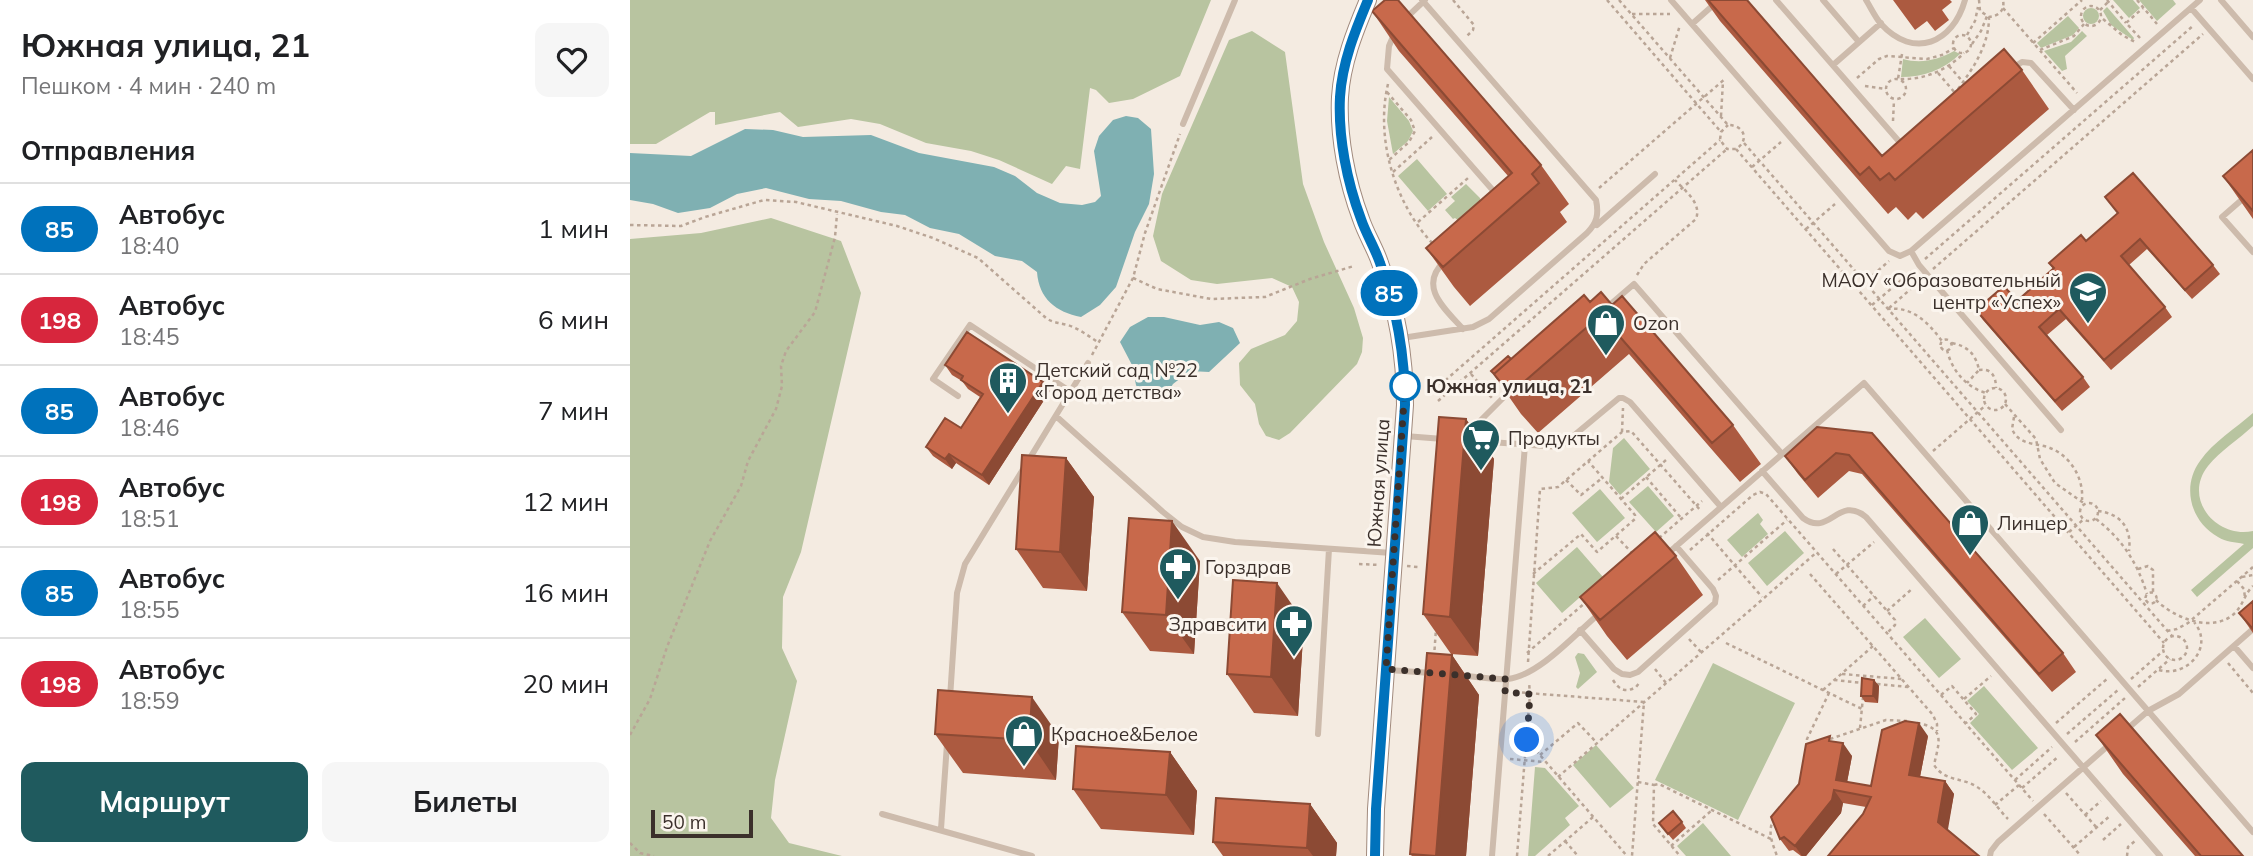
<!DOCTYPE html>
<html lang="ru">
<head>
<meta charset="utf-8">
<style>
  body { margin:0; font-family:Mulish,sans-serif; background:#f6f6f6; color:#202124; height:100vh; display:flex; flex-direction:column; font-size:26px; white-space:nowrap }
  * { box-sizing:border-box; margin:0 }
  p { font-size:23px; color:#757577 }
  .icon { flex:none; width:38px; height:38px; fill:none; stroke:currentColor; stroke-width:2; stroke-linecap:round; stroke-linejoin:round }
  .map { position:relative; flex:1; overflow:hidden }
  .side { display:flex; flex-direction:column; background:#fff; width:630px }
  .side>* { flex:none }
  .badge { padding:0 14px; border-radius:23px; font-size:24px; line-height:46px }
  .scale { position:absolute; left:21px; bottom:18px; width:102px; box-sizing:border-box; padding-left:7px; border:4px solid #3b302b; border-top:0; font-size:19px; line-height:24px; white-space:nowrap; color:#3b302b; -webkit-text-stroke:5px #fbf5ee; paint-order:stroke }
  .you { position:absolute; width:35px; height:35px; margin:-18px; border:5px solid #fff; border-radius:50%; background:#1a73e8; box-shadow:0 0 0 10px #1a73e833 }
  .map>.badge { position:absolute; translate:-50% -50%; box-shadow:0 0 0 4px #fff }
  h2 { padding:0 21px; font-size:26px; line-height:63px }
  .round { display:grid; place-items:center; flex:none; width:74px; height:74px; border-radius:14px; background:#f6f6f6 }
  .summary { display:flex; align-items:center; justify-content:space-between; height:119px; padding:0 21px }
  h1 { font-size:33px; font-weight:700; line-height:52px }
  .primary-button { display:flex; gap:14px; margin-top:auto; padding:14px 21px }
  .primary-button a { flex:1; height:80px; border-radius:14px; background:#1f5a5e; color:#fff; font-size:28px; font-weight:700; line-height:80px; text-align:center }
  .primary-button a+a { background:#f6f6f6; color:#202124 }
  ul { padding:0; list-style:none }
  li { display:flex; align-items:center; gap:21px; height:91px; padding:0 21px; border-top:2px solid #e0e0e0 }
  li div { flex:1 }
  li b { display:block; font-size:26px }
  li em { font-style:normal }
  li .badge { min-width:77px; font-weight:700; text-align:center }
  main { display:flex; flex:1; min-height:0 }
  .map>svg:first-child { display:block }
</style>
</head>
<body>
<main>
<section class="side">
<div class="summary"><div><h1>Южная улица, 21</h1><p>Пешком · 4 мин · 240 m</p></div><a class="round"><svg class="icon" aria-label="heart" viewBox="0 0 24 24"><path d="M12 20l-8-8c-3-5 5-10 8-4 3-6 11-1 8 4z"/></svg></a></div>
<h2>Отправления</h2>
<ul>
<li><span class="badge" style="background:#0072bc;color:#fff">85</span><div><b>Автобус</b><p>18:40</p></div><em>1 мин</em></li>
<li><span class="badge" style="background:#d7263d;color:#fff">198</span><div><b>Автобус</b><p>18:45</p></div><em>6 мин</em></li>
<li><span class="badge" style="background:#0072bc;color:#fff">85</span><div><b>Автобус</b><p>18:46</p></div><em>7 мин</em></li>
<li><span class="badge" style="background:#d7263d;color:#fff">198</span><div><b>Автобус</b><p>18:51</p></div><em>12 мин</em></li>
<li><span class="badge" style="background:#0072bc;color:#fff">85</span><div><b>Автобус</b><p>18:55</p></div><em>16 мин</em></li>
<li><span class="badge" style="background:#d7263d;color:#fff">198</span><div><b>Автобус</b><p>18:59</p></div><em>20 мин</em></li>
</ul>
<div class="primary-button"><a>Маршрут</a><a>Билеты</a></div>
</section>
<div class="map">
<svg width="1623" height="856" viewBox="0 0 1623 856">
  <rect width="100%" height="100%" fill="#f4ebe1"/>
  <path fill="#b8c4a0" d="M0,0H581L550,76L503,99L479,103L466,90L460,88L450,169L436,166L422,184L369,160L341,151L296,143L250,124L221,119L168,127L150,112L85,125V112H80L26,144H0Z
    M1483,0H1503L1510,8L1499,18Z
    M1509,0H1543L1546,4L1527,21Z
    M1477,7L1504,38L1503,40L1481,25L1473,11Z
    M1453 16a8 8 0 1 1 16 0a8 8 0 1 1-16 0Z
    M1438,16L1449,28L1443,35L1411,48L1407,43Z
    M622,31L655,52L673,184L694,242L724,308L733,338L732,352L727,364L660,433L649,440L636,436L629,424L625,404L610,385L609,363L621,349L655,335L667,321L669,302L662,287L642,278L587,284L561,280L531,261L523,236L532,194L599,40Z
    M1452,31L1457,36L1435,56L1437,69L1432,71L1414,51L1441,42Z
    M1324,51L1330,54C1314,70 1293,77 1271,77L1273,59C1291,64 1308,60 1324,51Z
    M759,97L779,121L783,131L778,141L763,154L757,121Z
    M787,159L817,194L798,211L768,176Z
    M836,184L850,198L851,203L829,221L825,218L823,219L815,210L825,201L821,197Z
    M141,218L211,241L231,293L171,552L153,597L152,648L167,681L145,780L141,818L159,843L212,856H0V239L71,233Z
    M1623,413V426C1609,439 1590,451 1578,466C1552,499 1587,539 1623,531V548L1567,597L1561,590L1614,544C1605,542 1596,542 1588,537C1561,522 1551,487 1570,461C1583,442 1606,428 1623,413Z
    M994,438L1020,469L990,495L979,482L983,448Z
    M1018,486L1044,516L1026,532L999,502Z
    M970,489L995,518L967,542L942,513Z
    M1128,513L1133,520L1130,524L1138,534L1112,557L1097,540Z
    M1155,531L1174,553L1137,586L1118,563Z
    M947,547L973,577L932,613L906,583Z
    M1295,618L1331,659L1309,678L1273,637Z
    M948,653L954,654L967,672L948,689L946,687L950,673L945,657Z
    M1083,663L1165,703L1108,820L1025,780Z
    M1354,686L1408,748L1382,770L1340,723L1349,714L1337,701Z
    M966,745L1004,788L980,808L943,765Z
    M905,767L915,768L949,806L935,818L940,825L905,856H898Z
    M1073,823L1101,856H1056L1047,846Z"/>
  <path fill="#7fb0b2" d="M496,116L508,118L521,129L524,174L519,204L505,232L486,287L470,305L451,317C426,312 409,299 407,272L392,261L365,256L329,234L300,228L275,215L251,212L211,201L179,199L136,188L107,194L80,208L48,213L23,204L0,200V153L61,156L115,129L143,130L173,137L241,135L289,153L364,167L385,176L407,193L430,203L452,205L465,202L471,196L464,151L469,136L483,120Z
    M518,317H534L570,325L589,322L603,328L610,343L579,372L560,371L543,384L535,397L523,401L512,398L506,385L502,365L490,342L500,327Z"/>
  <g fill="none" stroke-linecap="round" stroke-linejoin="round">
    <path stroke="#b9a596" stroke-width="2.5" stroke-dasharray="3.5 3.5" stroke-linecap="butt" d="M823,0L844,25L843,30L837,36
      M977,0L1091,132
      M989,0L1098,125C1114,125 1120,140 1106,149H1097L1090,140L1091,132L1098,125
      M1349,0L1350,11L1359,17C1369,16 1375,10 1373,0
      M1477,0L1496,23
      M1507,0L1527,24
      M1451 16a10 10 0 1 1 20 0a10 10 0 1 1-20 0Z
      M1373,8L1447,93
      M1470,10L1480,0
      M1002,14H1040
      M1473,19L1492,35L1507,43
      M1323 44a9 9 0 1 1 18 0a9 9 0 1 1-18 0Z
      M1337,35L1345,21L1348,7
      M1510,38L1496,23L1513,8
      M1403,43L1452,0
      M1342,44L1351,31L1357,16
      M1410,50L1444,36L1454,24
      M1272,54L1268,79C1294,80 1316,71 1334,53
      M1040,58L1050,25
      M1319,66L1333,82
      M1308,73L1326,94
      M1227,78L1249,59L1257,56L1297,59L1312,55L1324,48
      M1256 89a10 10 0 1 1 20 0a10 10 0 1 1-20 0Z
      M758,84C745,139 765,204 803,244
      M1235,86L1256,89
      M1328,89C1344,67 1359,45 1359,17
      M757,92L781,120L785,131L779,142L759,160
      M1091,116L1093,81
      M1263,121L1264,100
      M1114,143L1542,636
      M1106,149L1534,643
      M1122,167L1151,142
      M763,172L802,137
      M969,188L1096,78
      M788,222L838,178
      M0,225L51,226L75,217L134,200L166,202L267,226L303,238L348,258L416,318C423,323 430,323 438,325C449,329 459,336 469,343
      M1176,229L1205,204
      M1295,259L1564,25
      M1303,269L1573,34
      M1007,275L1014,264L1066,219C1072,203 1055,191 1045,180
      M503,278L527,289L581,299L635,297L680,279L724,266
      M1227,289L1259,261
      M1242,305L1282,271
      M1259,308L1291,280
      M1257,309C1282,306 1298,322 1312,341
      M1310.5 345a5.5 5.5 0 1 1 11 0a5.5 5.5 0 1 1-11 0Z
      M1322,343C1337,346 1346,354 1349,370L1337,383
      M1317,350C1322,371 1336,387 1356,393
      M462,355L503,278L515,233L550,134
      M1349,370C1361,368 1366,376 1366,388
      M841,374L862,398
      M810,385L1090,140
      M1354 399a11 11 0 1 1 22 0a11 11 0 1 1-22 0Z
      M808,401L1097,149
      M1375,404L1406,439L1410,459L1425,483L1455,504
      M1384,417L1382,429C1388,443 1400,443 1414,446C1438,452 1454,476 1452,500
      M992,432L993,408
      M1303,451L1356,405
      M1016,477L1052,519
      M936,480L951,495L972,478
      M991,499L1036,460
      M1450 512a9 9 0 1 1 18 0a9 9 0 1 1-18 0Z
      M1468,511C1491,514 1502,528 1499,551
      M1466,519C1492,539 1507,562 1517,594
      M1439,532L1454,519
      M1077,533L1132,597
      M986,536L1003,554
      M1029,538L1072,501
      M1203,549L1265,620V625L1257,633
      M1060,550L1123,495L1130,492L1136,494L1403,801
      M729,564L750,565
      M777,566L788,567
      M1508,569L1518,566L1523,570V592
      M903,574L951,534L967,552L1005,519V515L958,461
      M1180,574L1303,715L1307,724V731
      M1206,574L1244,542
      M1612,577L1623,575
      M1088,580L1157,520
      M1607,581L1614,589L1615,598
      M1515.5 598a5.5 5.5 0 1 1 11 0a5.5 5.5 0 1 1-11 0Z
      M1526,600C1544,618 1583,634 1605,613C1613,605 1615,593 1623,586
      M1233,606L1244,596
      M1257,611L1283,588
      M1537,631L1547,629L1558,623L1623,567
      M1533 648a12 12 0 1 1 24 0a12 12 0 1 1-24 0Z
      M1059,639L1071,652
      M1096,643L1232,709
      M897,653L956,602
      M804,657L806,629
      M898,662L910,489L928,487L992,432L1001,431L1071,511
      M1598,663L1623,693
      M1025,669L1036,683
      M1529,670C1557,678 1585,647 1564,622
      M1212,674L1272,679
      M1501,679L1533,651
      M983,680C989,690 996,693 1006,687L1010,682
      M1204,680L1233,683
      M1247,684L1278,687
      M1508,687L1540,659
      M1193,690L1243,646
      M885,692L1014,702L1002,856
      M1311,695L1322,686L1346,714L1336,723
      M1334,699L1361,676
      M1287,723C1316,728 1309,742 1304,765C1315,782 1332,777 1347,787C1359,794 1368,809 1378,819
      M1426,723L1477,679
      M1230,728L1233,697
      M1437,734L1488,690
      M0,735L20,699L37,647L80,541L111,486L118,461L146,409L152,386L151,366L156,351L185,312L205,237L207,214
      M1200,739L1256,720L1277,721
      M897,740L997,856
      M1445,742L1495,698
      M1177,747V739L1199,693
      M910,755L948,723L967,743
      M880,759L915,762
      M928,777L1187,552
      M1385,780L1422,747
      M1008,782L1024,785L1023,824L1050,856
      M1024,785L1029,784L1141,839
      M1392,788L1429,756
      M1436,793L1467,828
      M1365,805L1389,785
      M1414,814L1451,856
      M1455,815L1471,801
      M1144,818C1137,832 1142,842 1147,856
      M1473,840L1491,824
      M935,841L948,856
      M0,843L10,853L24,856
      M1041,846L1081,811
      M1444,847L1481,815
      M887,856L900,694L899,682
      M918,856L963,817
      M1497,856L1498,847L1505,841"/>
    <path stroke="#cdbbac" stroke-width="6" d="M1041,0L1259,251L1270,256L1281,251L1570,0
      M1146,0L1273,146
      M1193,0L1229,42
      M1236,0C1241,8 1245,17 1251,24C1284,60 1323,43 1335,0
      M1591,0L1623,37
      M1561,8L1623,79
      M776,18L795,0
      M1062,24L1089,0
      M765,32L759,46L757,69L867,195
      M1203,65L1251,23
      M1381,69L1392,62L1401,63L1444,110
      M553,124L605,0
      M1623,190L1592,217L1623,252
      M967,225L1025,174
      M1281,251L1289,265L1431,430
      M815,261C787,286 815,309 833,329
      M975,309L1004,284L1152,454
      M772,338L843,327L859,319L957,233C967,223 969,214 966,200L792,0
      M328,396L303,379L340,325L441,392
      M427,417L533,512L552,527L573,537L605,542L762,553
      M775,436L813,439
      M845,441L930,447L989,398H993L1000,402L1091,507
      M847,442L851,420L882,389
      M1132,471L1173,518C1200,538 1208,494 1236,517L1530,856
      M1036,555L1234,383L1623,832
      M950,630L984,669L992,674L1000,675L1008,672L1085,603L1086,596L1083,589L1046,546
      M1604,646L1623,668
      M759,670L801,673
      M829,675C845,677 863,680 878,679C910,675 946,633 970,613
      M320,698L327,593L335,564L458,363
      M1496,730L1518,711L1549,694L1623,629
      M688,734L699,549
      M252,814L402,856
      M311,829L317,744
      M862,856L895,445
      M1360,856L1361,851L1368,842L1480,744"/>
    <path stroke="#a18a7d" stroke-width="18" d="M738,0C725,31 712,63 710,97C708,137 717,182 731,219C736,234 745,248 750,263C767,309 775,356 775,405L746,809L745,856"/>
  </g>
  <path fill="#ac5a40" d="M1075,0H1117L1252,156L1392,70L1419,109L1293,219L1286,212L1278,220L1266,207L1258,214L1090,21Z
    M1263,0H1320L1322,2L1312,10L1319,20L1305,31L1297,21L1285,30Z
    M742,11L911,165L939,204L930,212L937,222L840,306L824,287L796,248L878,176L769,51Z
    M1623,150V219L1593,176Z
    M1475,197L1583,265L1590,274L1562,299L1517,249L1499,265L1535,307L1542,317L1481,370L1436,319L1417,335L1453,377L1460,387L1432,411L1353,320L1346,310L1387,301L1423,269L1419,263L1456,241L1488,214Z
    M960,302L982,305L1103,425L1131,464L1110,482L999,354L908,433L891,414L861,371L881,359Z
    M315,365L413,382L420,391L359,485L326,463L322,469L303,456L296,447L331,428L350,397L338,389L332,381L322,375Z
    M836,419L864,459L848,656L821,654L793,614Z
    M1242,433L1433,653L1446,672L1422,692L1232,474L1219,471L1188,498L1168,474L1155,456Z
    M436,458L464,497L457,591L413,588L386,549Z
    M1046,556L1073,595L997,660L977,636L950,597Z
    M570,561L564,654L520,651L492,612Z
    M1623,601V633L1609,613Z
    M674,622L668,716L624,713L597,674Z
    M822,655L849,695L836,856H782L780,854Z
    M1244,680L1249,686L1248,703L1235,702L1231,696Z
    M305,734L429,736L426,780L333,773Z
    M1466,735L1613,856H1565L1493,774Z
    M1298,736L1290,777L1315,781L1324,794L1317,830L1233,814L1236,807L1213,803L1211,813L1176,856H1171L1163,850L1159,851L1150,839L1204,742L1222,756L1217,782L1241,786Z
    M540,752L567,791L564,835L471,829L443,789Z
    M680,804L707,843L706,856H593L583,842Z
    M1052,822L1056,828L1043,840L1029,823Z"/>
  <path fill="#8c4a34" d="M413,382L420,391L359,485L352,475Z
    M836,419L864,459L848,656L820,617Z
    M319,454L326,463L322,469L315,459Z
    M436,458L464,497L457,591L430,552Z
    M542,521L570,561L564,654L536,615Z
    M647,583L674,622L668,716L641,677Z
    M822,655L849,695L836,856H806Z
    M1244,680L1249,686L1248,703L1243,696Z
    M402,697L429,736L426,780L399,740Z
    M1289,723L1298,736L1288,787L1279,775Z
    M1213,743L1222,756L1215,793L1206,780Z
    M540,752L567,791L564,835L536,795Z
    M1315,781L1324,794L1317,835L1308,822Z
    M1204,790L1213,803L1211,813L1176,856H1172L1165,846Z
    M680,804L707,843L706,856H683L677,848Z"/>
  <path fill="#c8694b" stroke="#8c4a34" stroke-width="2" d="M755,0H768L911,165L902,174L909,183L813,267L796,248L882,173L742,11Z
    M1078,0H1117L1252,156L1374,49L1392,70L1265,180L1259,173L1250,180L1239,167L1230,175Z
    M1623,150V211L1593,176Z
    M1503,173L1583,265L1555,290L1510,239L1491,256L1535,307L1474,360L1429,309L1409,327L1453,377L1425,401L1346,310L1374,286L1387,301L1424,268L1419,263L1451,235L1456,241L1488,213L1475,197Z
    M971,292L982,305L992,296L1103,425L1082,443L971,315L880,394L864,374L954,295L960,302Z
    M337,332L413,382L352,475L319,454L315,459L296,447L315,418L331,428L353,394L331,380L333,376L315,365Z
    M878,356L881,359L864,374L861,371Z
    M809,417L836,419L820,617L793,614Z
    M1187,427L1242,433L1433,653L1409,674L1219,455L1206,453L1175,480L1155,456Z
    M392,455L436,458L430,552L386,549Z
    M499,518L542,521L536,615L492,612Z
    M1025,532L1046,556L970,620L950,597Z
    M603,580L647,583L641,677L597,674Z
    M1623,601V629L1609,613Z
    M797,653L822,655L806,856L780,854Z
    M1232,678L1244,680L1243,696H1231Z
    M308,690L402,697L399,740L305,734Z
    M1490,714L1613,856H1571L1466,735Z
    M1275,721L1289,723L1279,775L1315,781L1308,822L1349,856H1198L1233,814L1241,797L1204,790L1202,800L1165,846L1154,837L1150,839L1141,817L1169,784L1176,744L1200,736L1199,741L1213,743L1206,780L1241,786L1252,730Z
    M446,746L540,752L536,795L443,789Z
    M586,798L680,804L677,848L583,842Z
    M1043,811L1052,822L1038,834L1029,823Z"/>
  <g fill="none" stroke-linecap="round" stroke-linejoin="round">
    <defs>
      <path id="line" d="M738,0C725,31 712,63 710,97C708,137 717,182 731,219C736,234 745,248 750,263C767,309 775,356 775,405L746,809L745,856"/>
    </defs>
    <use href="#line" stroke="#fff" stroke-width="16"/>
    <use href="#line" stroke="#0072bc" stroke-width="10"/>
    <path stroke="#3b302b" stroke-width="7" stroke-dasharray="0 12.6" d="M775,386L756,669L876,679L875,692L900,694L897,740"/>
  </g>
  <defs>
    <symbol id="school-pin" viewBox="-11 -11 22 30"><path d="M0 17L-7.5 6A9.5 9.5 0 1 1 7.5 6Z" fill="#1f5a5e" stroke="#fbf5ee"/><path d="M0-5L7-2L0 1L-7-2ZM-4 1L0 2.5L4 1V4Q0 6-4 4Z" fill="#fff"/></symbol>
    <symbol id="shop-pin" viewBox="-11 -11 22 30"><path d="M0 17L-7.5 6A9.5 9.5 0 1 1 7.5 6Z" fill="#1f5a5e" stroke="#fbf5ee"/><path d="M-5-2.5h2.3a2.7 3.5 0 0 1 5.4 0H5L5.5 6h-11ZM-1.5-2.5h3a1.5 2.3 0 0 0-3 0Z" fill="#fff"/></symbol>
    <symbol id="building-pin" viewBox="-11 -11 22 30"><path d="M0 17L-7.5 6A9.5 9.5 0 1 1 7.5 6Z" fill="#1f5a5e" stroke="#fbf5ee"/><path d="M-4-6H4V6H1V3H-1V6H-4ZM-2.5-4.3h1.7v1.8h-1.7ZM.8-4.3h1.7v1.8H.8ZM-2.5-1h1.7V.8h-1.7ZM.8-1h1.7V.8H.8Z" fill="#fff"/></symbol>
    <symbol id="supermarket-pin" viewBox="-11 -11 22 30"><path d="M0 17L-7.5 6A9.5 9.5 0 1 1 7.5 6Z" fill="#1f5a5e" stroke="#fbf5ee"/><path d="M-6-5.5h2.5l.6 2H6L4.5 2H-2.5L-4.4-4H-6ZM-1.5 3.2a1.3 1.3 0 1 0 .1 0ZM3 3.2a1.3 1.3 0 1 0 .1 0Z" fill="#fff"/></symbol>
    <symbol id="pharmacy-pin" viewBox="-11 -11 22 30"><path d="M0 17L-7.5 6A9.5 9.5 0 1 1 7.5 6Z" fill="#1f5a5e" stroke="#fbf5ee"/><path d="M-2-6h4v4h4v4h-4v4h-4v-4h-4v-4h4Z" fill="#fff"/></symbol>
  </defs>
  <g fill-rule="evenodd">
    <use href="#school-pin" x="1436" y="269" width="44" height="60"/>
    <use href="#shop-pin" x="954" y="301" width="44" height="60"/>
    <use href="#building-pin" x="356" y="359" width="44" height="60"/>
    <use href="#supermarket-pin" x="829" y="416" width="44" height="60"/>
    <use href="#shop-pin" x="1318" y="501" width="44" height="60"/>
    <use href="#pharmacy-pin" x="526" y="545" width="44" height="60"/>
    <use href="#pharmacy-pin" x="642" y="602" width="44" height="60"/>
    <use href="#shop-pin" x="372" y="712" width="44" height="60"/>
  </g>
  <circle fill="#fff" stroke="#0072bc" stroke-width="3.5" cx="775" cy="386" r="14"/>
  <g text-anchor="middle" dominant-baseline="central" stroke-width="6" stroke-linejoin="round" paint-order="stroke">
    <g font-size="19" fill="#3b302b" stroke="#fbf5ee" text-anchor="start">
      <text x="1431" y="280" text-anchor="end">МАОУ «Образовательный<tspan x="1431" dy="22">центр «Успех»</tspan></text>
      <text x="1003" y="323">Ozon</text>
      <text x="405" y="370">Детский сад №22<tspan x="405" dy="22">«Город детства»</tspan></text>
      <text x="878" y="438">Продукты</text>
      <text x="1367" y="523">Линцер</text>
      <text x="575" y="567">Горздрав</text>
      <text x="637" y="624" text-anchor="end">Здравсити</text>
      <text x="421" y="734">Красное&amp;Белое</text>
    </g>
    <g font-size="19" font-weight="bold" fill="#3b302b" stroke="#fbf5ee" text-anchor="start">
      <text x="796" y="386">Южная улица, 21</text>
    </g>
    <g font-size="19" fill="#3b302b" stroke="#fbf5ee">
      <text transform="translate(748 483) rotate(-86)">Южная улица</text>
    </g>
  </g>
</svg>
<div class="scale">50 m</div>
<div class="you" style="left:897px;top:740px"></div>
<b class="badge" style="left:759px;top:293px;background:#0072bc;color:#fff">85</b>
</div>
</main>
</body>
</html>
